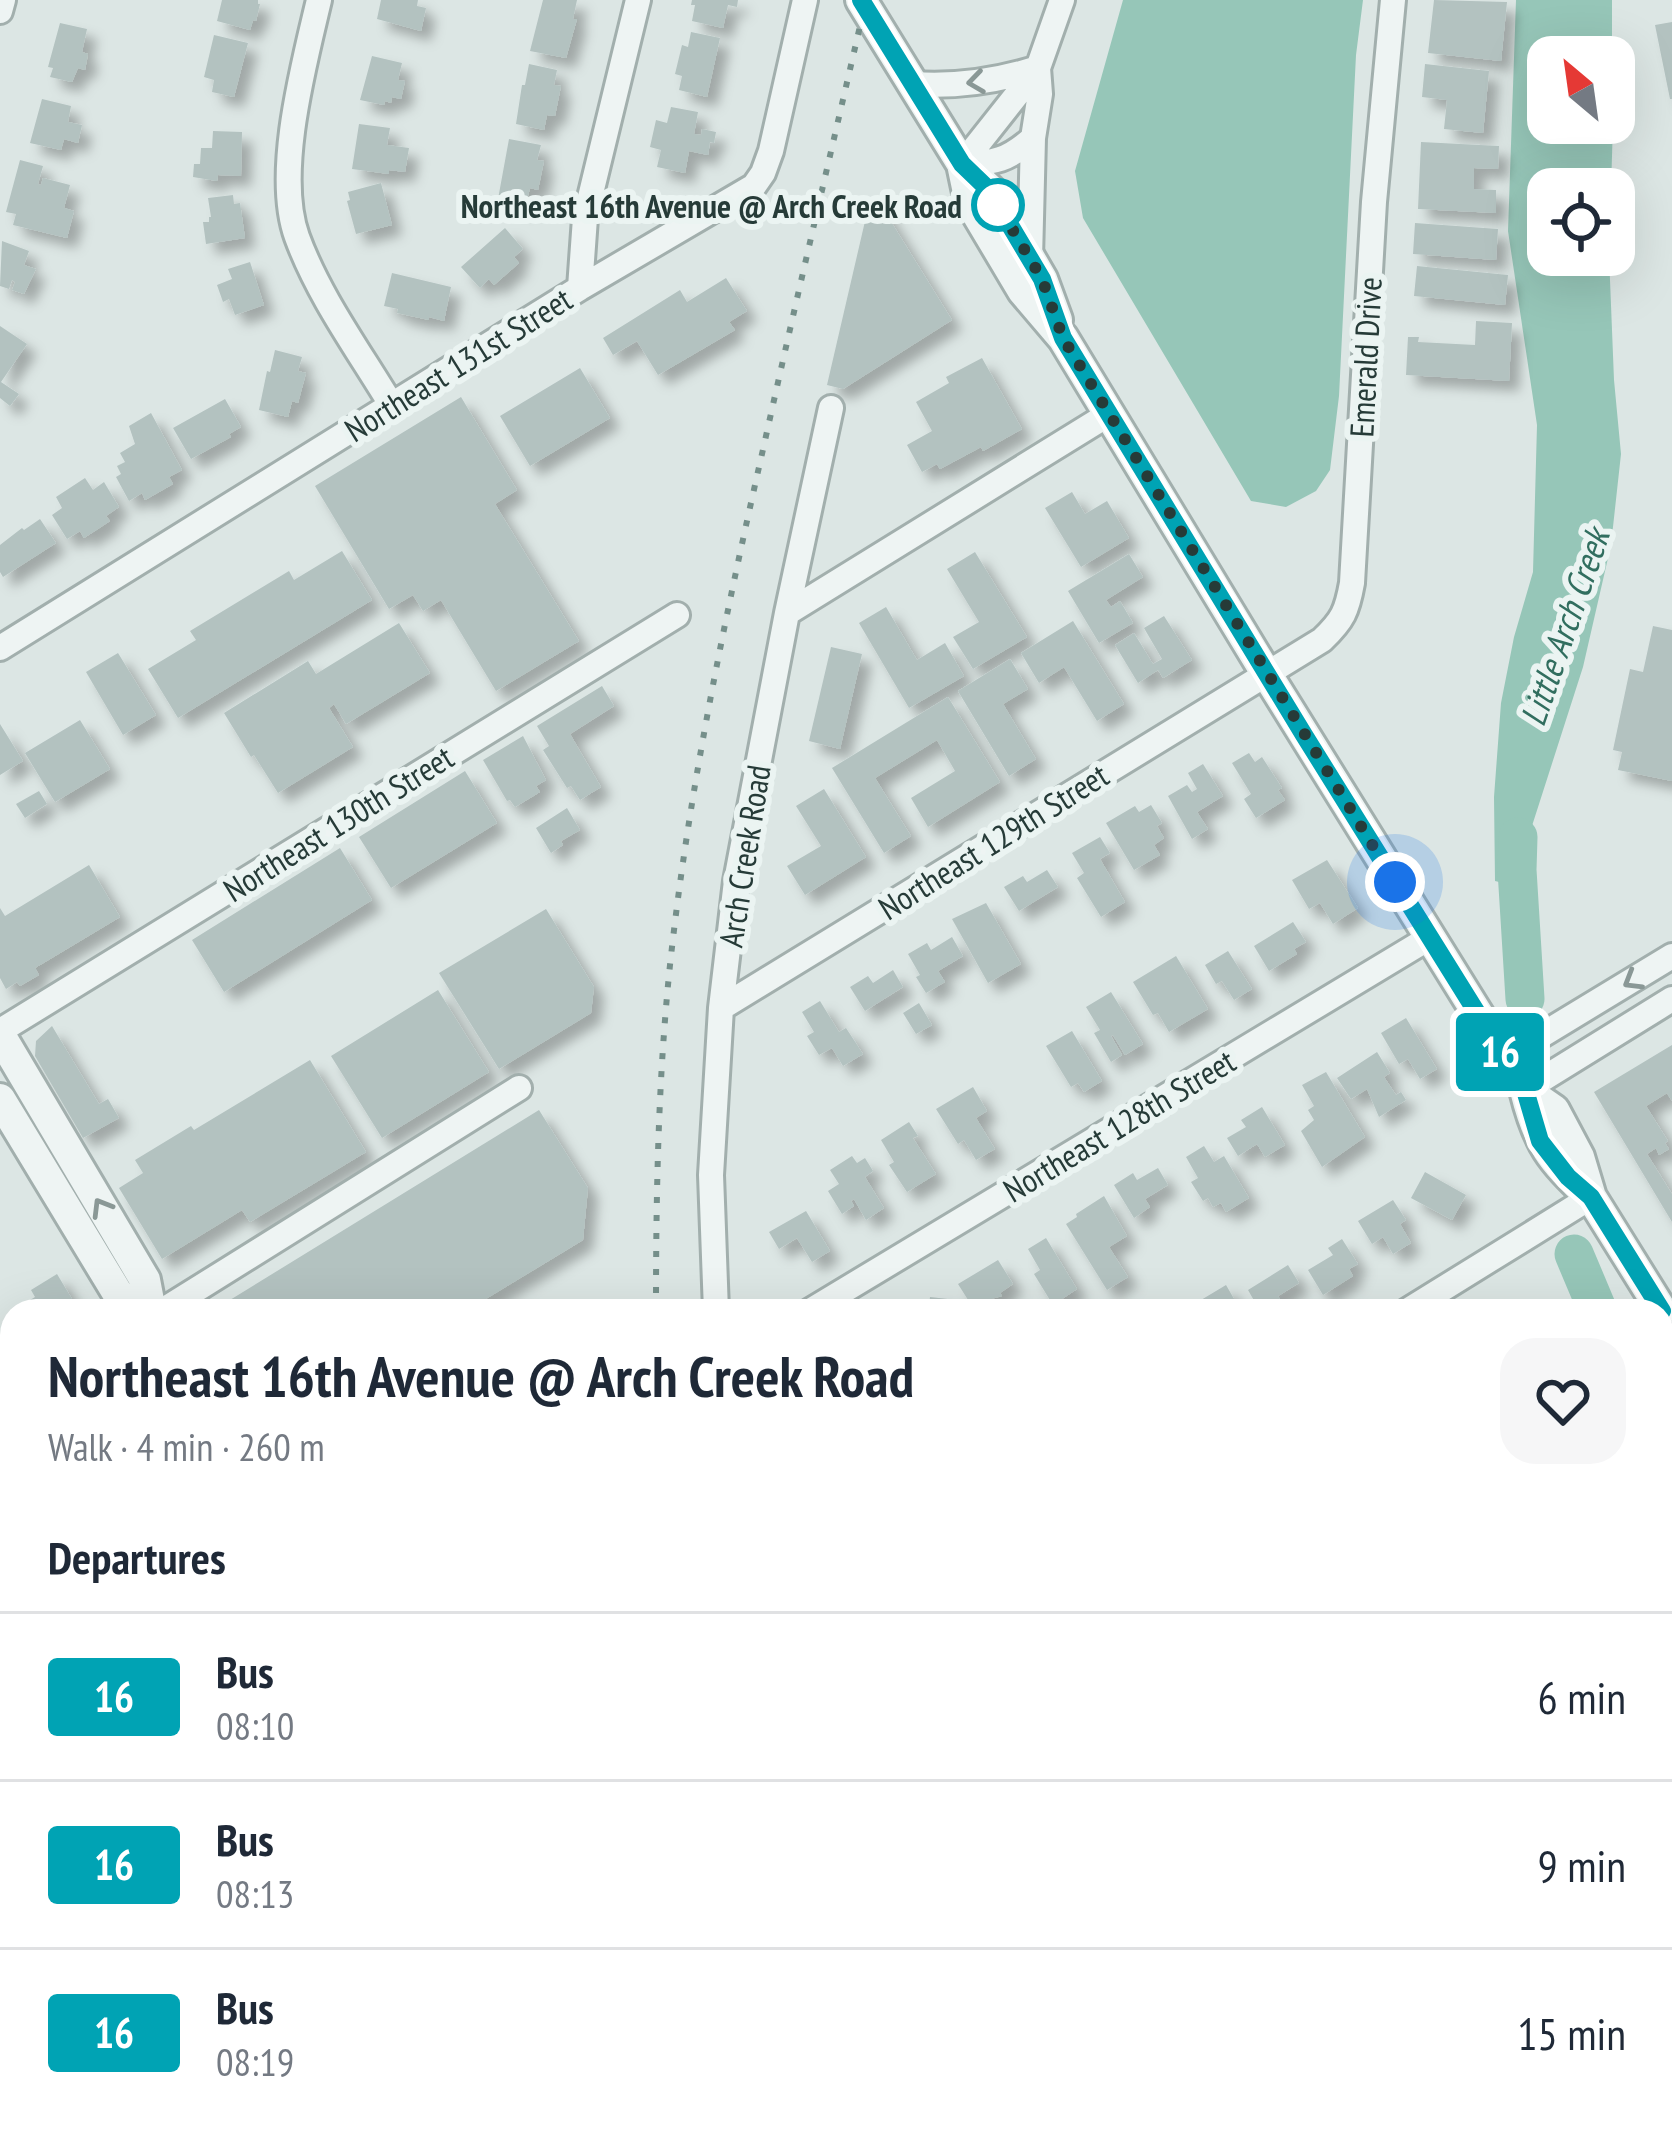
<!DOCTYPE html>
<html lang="en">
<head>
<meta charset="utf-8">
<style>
  body { margin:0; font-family:"PT Sans Narrow",sans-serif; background:#f6f6f7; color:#1f2937; height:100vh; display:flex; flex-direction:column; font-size:45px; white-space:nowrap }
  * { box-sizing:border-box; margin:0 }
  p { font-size:39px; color:#747a83 }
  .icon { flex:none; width:66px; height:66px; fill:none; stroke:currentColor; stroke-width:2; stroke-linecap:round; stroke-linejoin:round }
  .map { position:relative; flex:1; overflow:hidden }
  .panel { position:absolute; left:0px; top:1299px; width:1674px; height:843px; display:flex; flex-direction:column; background:#fff; border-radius:36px 36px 0 0; box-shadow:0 12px 48px #0002 }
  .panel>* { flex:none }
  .badge { padding:0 24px; border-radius:9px; font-size:42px; line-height:78px }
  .needle { width:78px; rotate:331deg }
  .buttons { position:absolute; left:1527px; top:36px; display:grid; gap:24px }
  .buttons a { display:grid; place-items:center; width:108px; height:108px; border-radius:24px; background:#fff; box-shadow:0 12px 48px #0002; font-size:60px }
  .you { position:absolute; width:60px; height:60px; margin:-30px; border:9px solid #fff; border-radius:50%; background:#1a73e8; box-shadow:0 0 0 18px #1a73e833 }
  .map>.badge { position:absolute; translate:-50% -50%; box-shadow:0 0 0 6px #fff }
  h2 { padding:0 48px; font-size:45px; line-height:108px }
  .round { display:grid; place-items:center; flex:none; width:126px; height:126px; border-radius:36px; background:#f6f6f7 }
  .headline { display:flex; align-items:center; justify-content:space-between; height:204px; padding:0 48px }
  h1 { font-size:57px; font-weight:800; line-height:90px }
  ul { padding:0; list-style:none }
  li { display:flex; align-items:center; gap:36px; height:168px; padding:0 48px; border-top:3px solid #e0e1e3 }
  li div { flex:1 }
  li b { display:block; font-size:45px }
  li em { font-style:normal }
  li .badge { min-width:132px; font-weight:700; text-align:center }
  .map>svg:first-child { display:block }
</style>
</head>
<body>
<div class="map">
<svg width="1672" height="2141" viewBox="0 0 1672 2141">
  <defs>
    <filter id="shadow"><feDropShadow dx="10" dy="10" stdDeviation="6" flood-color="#0004"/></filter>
  </defs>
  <rect width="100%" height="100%" fill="#dce6e4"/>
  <path fill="#96c6b8" d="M1123,0H1363L1356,55L1339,396L1330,470L1316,491L1286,507L1251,501L1083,218L1075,171Z
    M1516,0H1612V57H1548V123H1613L1611,189H1548V255H1609L1614,380L1621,454L1611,545L1583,667L1531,829L1524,888L1495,881L1494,797L1501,703L1514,637L1533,572L1537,425L1508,231Z"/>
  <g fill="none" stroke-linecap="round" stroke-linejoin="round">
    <path stroke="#96c6b8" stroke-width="39" d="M1518,837L1517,870L1525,999
      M1574,1254L1598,1311"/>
  </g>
  <path fill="#b3c2c0" filter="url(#shadow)" d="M222,0H258V4H260L256,21L253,20L250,30L217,21Z
    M381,0H418L417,6L426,8L421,31L377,19Z
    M543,0H577L573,19H577L566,58L530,51Z
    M692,0H738L737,7L728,5L723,28L692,21L695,5H691Z
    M1434,0L1507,2L1501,61L1428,53Z
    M1672,22V99H1670L1655,25Z
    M60,23L87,29L82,52L88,54L85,70L78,68L72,82L50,77L53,68L48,67Z
    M691,32L720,38L707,97L679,90L682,76L675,74L682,45L688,47Z
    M214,35L248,43L234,97L212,92L214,80L204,77Z
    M372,56L402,63L398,80L405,81L401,99L392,97L391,103L385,101L384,105L360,100Z
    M529,64L557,70L554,85L561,86L555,116L547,115L544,130L516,124L522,85H525Z
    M1425,64L1489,71L1483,133L1444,129L1447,100L1422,97Z
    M42,99L71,106L68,122L82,125L78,143L64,139L61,150L30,143Z
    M671,107L698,112L694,134L701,135L702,129L716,132L714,143L710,142L708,155L689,151L685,173L657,167L661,150L650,147L656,120L667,123Z
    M359,124L390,128L387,145L409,148L405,172L389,170V174L352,169Z
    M213,131L242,132L241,176L218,175L217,181L193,177L194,164H200L201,148H212Z
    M509,139L541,145L537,160L544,161L538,190L530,188L526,204L498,199Z
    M1421,142L1499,146L1498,169L1474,168V189L1496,190V213L1418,209Z
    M20,160L43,166L38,184L41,185L43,178L70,185L64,208L74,211L67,238L13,225L16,214L6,212Z
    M381,183L392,225L356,234L347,201L350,200L348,192Z
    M233,195L234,204L240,203L245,238L206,244L203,222H209V217H211L208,198Z
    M877,199L952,320L843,389L827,385L869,204Z
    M1415,223L1498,229L1496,260L1413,254Z
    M505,228L523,249L514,257L519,263L494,285L489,279L480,288L461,267Z
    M2,241L29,251L24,265L36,269L24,294L12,290L15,282L12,280L9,289L0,286Z
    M250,262L264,305L235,315L229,299L223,302L217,285L232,279L228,269Z
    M1417,266L1508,275L1505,305L1414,296Z
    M392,273L451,287L444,321L429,317V320L397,313L398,309L384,306Z
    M726,278L747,311L729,322L735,330L658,375L637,341L613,355L603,338L680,290L687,302Z
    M1476,321L1512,323L1509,381L1406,375L1408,337H1419L1418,342L1475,345Z
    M0,326L27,344L1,382L19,394L10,406L0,398Z
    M275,350L302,357L298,371L306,373L298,403L292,401L288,417L259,410L267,371L270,372Z
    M982,358L1022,429L983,451L981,447L940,469L937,464L922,472L907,445L932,431L916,402L949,383L946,377Z
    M580,368L610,418L530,466L500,416Z
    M461,397L517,490L495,504L579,641L496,691L441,600L423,611L413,595L389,609L315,486Z
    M225,399L241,427L229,434L231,437L191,459L173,428Z
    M151,413L182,470L169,477L173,484L145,500L142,493L129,501L116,477L121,474L117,466L125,462L120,453L135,444L129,426Z
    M85,478L93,490L104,482L119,507L106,516L110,521L84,538L80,531L67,539L52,515L62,508L56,497Z
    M1072,492L1085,514L1107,501L1129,538L1081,567L1045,508Z
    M40,519L56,543L3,577L0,572V545L22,528L24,530Z
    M342,551L372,600L178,718L148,669L196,640L190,631L289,571L294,580Z
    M975,552L1027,637L973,669L953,637L979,622L947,569Z
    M1129,554L1143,577L1106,600L1111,607L1120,601L1133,623L1099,643L1068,591Z
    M886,607L917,660L945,643L964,676L909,708L859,623Z
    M1164,616L1192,660L1163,678L1158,670L1138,683L1115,645L1134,633L1153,664L1162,659L1144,628Z
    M1073,621L1124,704L1097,721L1064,667L1039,683L1021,653Z
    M399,623L430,673L346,724L334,704L329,708L353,747L278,793L254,755L251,757L224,713L308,661L316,674Z
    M1653,626L1672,630V781L1618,770L1622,752L1613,750L1630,669L1643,672Z
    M831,647L862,654L840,749L809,741Z
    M118,653L156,715L123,735L86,672Z
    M1010,659L1028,689L1003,704L1036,759L1009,776L958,691Z
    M602,686L614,706L570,734L601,787L580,800L571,786L567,788L543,750L549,746L537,726Z
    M948,697L1000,782L928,827L911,798L955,771L937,740L875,778L911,836L884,853L832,768Z
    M80,720L110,769L55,802L25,753Z
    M0,724L23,761L0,775Z
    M523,736L546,780L536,786L540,792L515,807L510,800L507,801L483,760Z
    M1249,753L1255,762L1262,757L1282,788L1278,790L1285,800L1256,818L1244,799L1251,794L1232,763Z
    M1203,764L1223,796L1197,812L1208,829L1192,839L1168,796L1187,785L1192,792L1197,789L1188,773Z
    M465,771L497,823L391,888L359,837Z
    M824,789L866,857L805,895L787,866L821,846L796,806Z
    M39,791L47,804L25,818L16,804Z
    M1151,805L1162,823L1157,826L1164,838L1154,845L1160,855L1134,870L1106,823L1135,806L1139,812Z
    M567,808L580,830L561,841L563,845L551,853L536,828Z
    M1100,837L1110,853L1100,859L1125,902L1101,917L1077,878L1084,873L1072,853Z
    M340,848L372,900L224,992L192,940Z
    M1327,860L1358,908L1333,924L1320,903L1309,909L1292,880Z
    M89,865L120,917L35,968L39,975L20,986L17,982L6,989L0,978V908L5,916Z
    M1047,870L1058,887L1019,911L1004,887L1023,876L1027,882Z
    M986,903L1021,964L988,983L952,919Z
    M546,909L594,987L591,1013L499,1069L439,973Z
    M1293,922L1306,942L1294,949L1297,954L1269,971L1254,946Z
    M952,937L963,956L938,971L945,982L926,993L916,977L920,975L908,954L927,943L931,950Z
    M1228,951L1252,989L1234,1000L1222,981L1216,984L1205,965Z
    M1176,956L1208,1009L1169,1032L1158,1013L1153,1015L1133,982Z
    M893,970L903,987L865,1011L850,987L868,976L873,983Z
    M438,990L489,1072L382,1138L331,1056Z
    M1111,992L1143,1044L1125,1055L1113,1035L1111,1036L1122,1055L1111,1062L1094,1033L1100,1030L1086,1007Z
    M820,1001L839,1032L846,1028L863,1054L843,1066L832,1048L819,1055L807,1036L814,1032L802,1012Z
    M919,1003L932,1025L916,1034L903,1013Z
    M1406,1018L1437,1069L1420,1079L1408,1059L1399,1064L1381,1033Z
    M52,1026L99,1104L108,1099L119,1118L83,1138L35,1056L36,1041Z
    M1072,1031L1102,1081L1084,1092L1078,1083L1071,1087L1046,1046Z
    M1672,1045V1101L1667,1093L1646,1106L1668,1141L1665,1143L1669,1149L1659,1155L1656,1148L1647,1154L1672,1194V1222L1594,1092Z
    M1377,1052L1390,1073L1384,1077L1396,1095L1401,1092L1406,1100L1379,1117L1367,1089L1351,1099L1337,1078Z
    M310,1060L366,1152L250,1222L242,1210L162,1259L119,1188L143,1173L135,1160L191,1126L194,1130Z
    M1326,1072L1365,1137L1322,1167L1301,1131L1314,1120L1308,1110L1314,1106L1302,1085Z
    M973,1087L987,1111L976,1118L995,1149L976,1160L964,1140L958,1144L936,1109Z
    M1262,1107L1285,1145L1265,1157L1257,1144L1238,1156L1227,1138L1246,1127L1241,1120Z
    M539,1110L588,1188L583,1240L466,1311H212Z
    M909,1122L918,1136L913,1138L936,1174L907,1192L889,1165L894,1162L881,1140Z
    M1204,1146L1214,1162L1224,1156L1249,1198L1226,1212L1221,1203L1213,1207L1208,1198L1203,1201L1191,1182L1198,1178L1186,1157Z
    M852,1156L857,1163L865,1158L873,1171L865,1177L884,1208L866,1220L854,1199L851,1201L854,1206L842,1214L828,1191L839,1184L830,1170Z
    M1158,1168L1168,1185L1145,1199L1150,1207L1134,1218L1114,1185L1133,1173L1137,1180Z
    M1425,1172L1466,1195L1452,1220L1411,1198Z
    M1104,1196L1127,1236L1109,1247L1128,1277L1107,1290L1066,1224L1077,1217L1076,1214Z
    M1393,1200L1406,1220L1400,1224L1411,1243L1393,1254L1383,1237L1372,1244L1358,1221Z
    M806,1211L830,1251L812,1262L797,1238L779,1249L769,1232Z
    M1046,1238L1077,1289L1053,1305L1034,1274L1040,1270L1028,1249Z
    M1342,1239L1358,1264L1349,1269L1353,1276L1323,1295L1308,1270L1333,1255L1328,1248Z
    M998,1260L1013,1284L1000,1293L1002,1296L991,1299L997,1309L975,1311L958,1284Z
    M1288,1265L1299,1283L1278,1296L1282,1303L1268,1311H1260L1248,1290Z
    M57,1274L72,1299L53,1311H30L25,1303L35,1297L31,1290Z
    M1226,1285L1241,1311H1207L1201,1300Z
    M930,1297L957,1300L956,1311H918V1304L929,1305Z
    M12,1476V1513L5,1517L0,1508V1480Z
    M1666,1480L1672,1489L1670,1504L1672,1598L1662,1582V1482Z
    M12,1554V1582L3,1588L0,1582V1561Z
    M1672,1711V1763L1662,1747V1717Z
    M1672,1820V1856L1663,1862L1672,1877V1918L1662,1924V1826Z
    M7,1845L12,1853V1878L1,1885L12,1902V1968L0,1949V1849Z
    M9,1984L12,1989V2042L3,2027L0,2028V1989Z
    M0,2061L12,2081V2107L0,2115Z
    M172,2130H180L187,2141H153Z
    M213,2130H326L329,2134L336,2130H345L351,2141H220Z
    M1021,2130H1171L1153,2141H1009L1007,2138Z
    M1251,2130H1329L1336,2141H1252L1247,2133Z
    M1617,2130H1652L1637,2141H1624Z"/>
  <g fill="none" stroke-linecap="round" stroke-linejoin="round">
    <defs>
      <path id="minor" d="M319,0C304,64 274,174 297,237C319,297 359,351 392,406
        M0,11L3,0
        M913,84C956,87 997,81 1038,68
        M962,164L1038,68L1062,0
        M962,164C995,163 1008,160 1033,138
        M1030,259L1033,138L1040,94L1038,68
        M580,288L585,218L638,0
        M787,613L1109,414
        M0,648L580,288L754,186L763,173L771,151L805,0
        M721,1008L1322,640C1343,620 1347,611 1352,583L1374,202L1393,0
        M0,1031L677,615
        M1504,1058L1672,956
        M1525,1090L1672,999
        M162,1311L519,1088
        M716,1311L711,1175L721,1008L736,881L787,613L831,408
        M810,1311L1429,938
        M1407,1311L1591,1197
        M0,1413L12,1405
        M1662,1668L1672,1662
        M0,1790L12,1783
        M1662,1980L1672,1974
        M1403,2130L1409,2141
        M72,2141L90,2130
        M884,2141L902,2130"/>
      <path id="tertiary" d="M861,0L962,164L990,190L1042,279L1057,320
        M962,164L970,202L1023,291L1063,338L1266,673L1525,1090C1538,1143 1551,1161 1591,1197
        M0,1035L145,1280L151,1311
        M1525,1090L1554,1110L1579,1157L1591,1197L1662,1311
        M0,1099L118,1294L144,1311
        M645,2130L650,2141"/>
    </defs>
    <use href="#minor" stroke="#a2afad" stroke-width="30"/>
    <use href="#tertiary" stroke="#a2afad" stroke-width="36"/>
    <use href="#minor" stroke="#eef4f3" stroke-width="24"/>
    <use href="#tertiary" stroke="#eef4f3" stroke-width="30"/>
    <path stroke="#758f8a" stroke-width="6" stroke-dasharray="6 12" stroke-linecap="butt" d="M656,1311C656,1195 658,1080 670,965C689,789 725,617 764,445C797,296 832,148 866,0
      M730,2130L731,2141"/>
  </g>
  <defs><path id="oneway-chevron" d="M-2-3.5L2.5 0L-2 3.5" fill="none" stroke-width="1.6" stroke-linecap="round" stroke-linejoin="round" transform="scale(3)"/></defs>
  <g stroke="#8a9896">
    <use href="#oneway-chevron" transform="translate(976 82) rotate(172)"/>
    <use href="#oneway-chevron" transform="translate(1632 981) rotate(149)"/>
    <use href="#oneway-chevron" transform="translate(101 1207) rotate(-121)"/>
  </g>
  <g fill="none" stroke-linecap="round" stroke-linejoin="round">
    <defs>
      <path id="line" d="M861,0L962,164L989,190L1042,279L1063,338L1304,735L1525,1090L1540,1141L1568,1177L1591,1197L1662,1311"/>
    </defs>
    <use href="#line" stroke="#fff" stroke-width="27"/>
    <use href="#line" stroke="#00a3b4" stroke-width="18"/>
    <path stroke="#263b38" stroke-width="12" stroke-dasharray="0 21.6" d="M998,205L989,190L1042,279L1063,338L1395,882"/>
  </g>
  <circle fill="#fff" stroke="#00a3b4" stroke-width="6" cx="998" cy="205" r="24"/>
  <g text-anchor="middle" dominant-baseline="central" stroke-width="12" stroke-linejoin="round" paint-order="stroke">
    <g font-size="33" font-weight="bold" fill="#263b38" stroke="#ebf4f2" text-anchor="end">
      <text x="962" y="205">Northeast 16th Avenue @ Arch Creek Road</text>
    </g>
    <g font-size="33" fill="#263b38" stroke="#ebf4f2">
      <text transform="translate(1365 357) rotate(-87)">Emerald Drive</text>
      <text transform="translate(458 364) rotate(-32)">Northeast 131st Street</text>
      <text transform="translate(338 823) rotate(-32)">Northeast 130th Street</text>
      <text transform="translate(993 841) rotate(-32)">Northeast 129th Street</text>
      <text transform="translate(744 856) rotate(-81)">Arch Creek Road</text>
      <text transform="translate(1119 1125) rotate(-31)">Northeast 128th Street</text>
    </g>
    <g font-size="36" font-style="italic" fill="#316e5f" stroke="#ebf4f2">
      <text transform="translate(1564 627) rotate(-71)">Little Arch Creek</text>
    </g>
  </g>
</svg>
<div class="buttons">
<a><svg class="needle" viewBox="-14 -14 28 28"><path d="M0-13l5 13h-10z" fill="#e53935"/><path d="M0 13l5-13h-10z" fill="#747a83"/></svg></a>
<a><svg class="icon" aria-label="locate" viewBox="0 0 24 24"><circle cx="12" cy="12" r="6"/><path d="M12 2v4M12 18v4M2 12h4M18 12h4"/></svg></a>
</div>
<div class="you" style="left:1395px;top:882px"></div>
<b class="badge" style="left:1500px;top:1052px;background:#00a3b4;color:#fff">16</b>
<section class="panel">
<div class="headline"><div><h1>Northeast 16th Avenue @ Arch Creek Road</h1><p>Walk · 4 min · 260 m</p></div><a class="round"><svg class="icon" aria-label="heart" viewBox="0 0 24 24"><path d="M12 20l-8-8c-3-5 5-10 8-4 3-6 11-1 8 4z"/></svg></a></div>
<h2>Departures</h2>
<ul>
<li><span class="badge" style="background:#00a3b4;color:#fff">16</span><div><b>Bus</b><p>08:10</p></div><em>6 min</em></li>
<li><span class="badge" style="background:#00a3b4;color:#fff">16</span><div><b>Bus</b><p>08:13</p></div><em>9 min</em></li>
<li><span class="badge" style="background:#00a3b4;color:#fff">16</span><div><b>Bus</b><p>08:19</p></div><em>15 min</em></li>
</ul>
</section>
</div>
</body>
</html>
